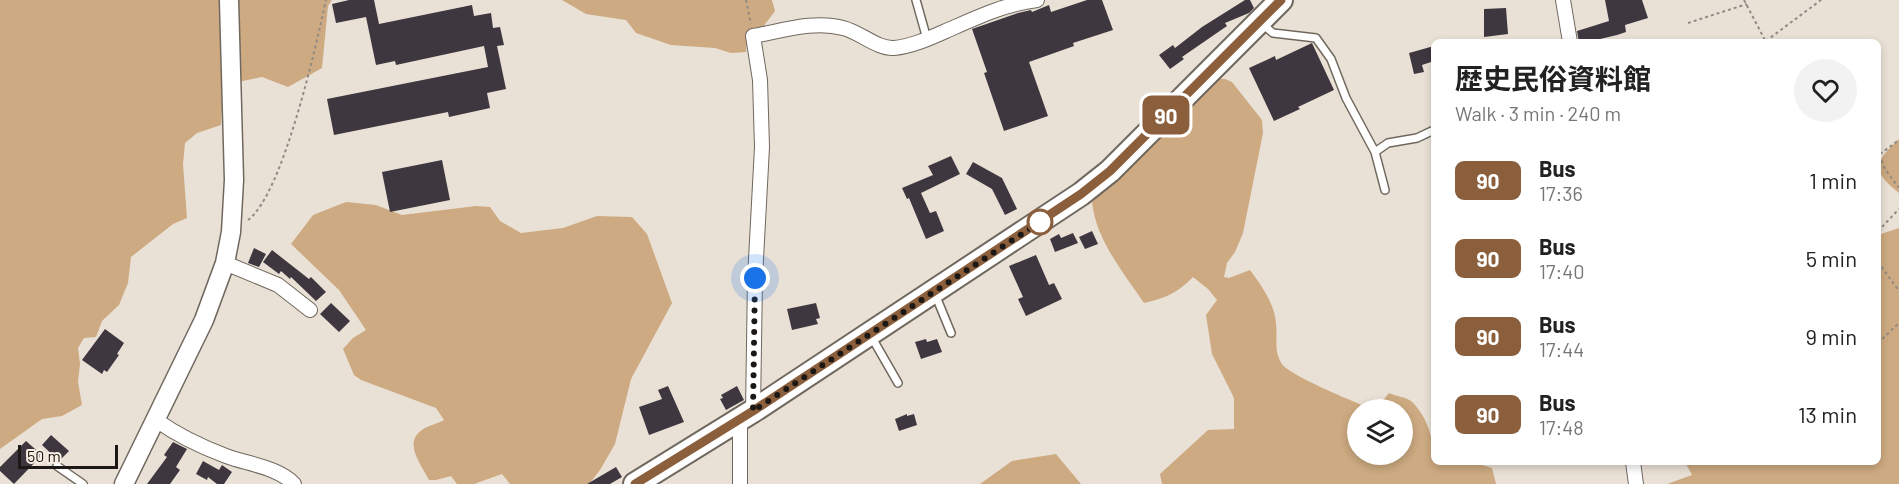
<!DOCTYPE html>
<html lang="en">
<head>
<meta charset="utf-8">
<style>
  body { margin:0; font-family:Barlow,"Noto Sans JP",sans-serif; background:#f2f2f2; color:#222; height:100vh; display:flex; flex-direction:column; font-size:22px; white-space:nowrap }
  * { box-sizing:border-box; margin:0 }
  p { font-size:20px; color:#767676 }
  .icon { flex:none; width:33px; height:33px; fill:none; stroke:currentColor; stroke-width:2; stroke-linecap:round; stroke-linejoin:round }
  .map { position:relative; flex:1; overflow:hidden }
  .sheet { position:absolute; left:1431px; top:39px; width:450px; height:426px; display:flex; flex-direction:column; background:#fff; border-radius:9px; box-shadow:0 3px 9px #0003 }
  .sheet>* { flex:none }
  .badge { padding:0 12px; border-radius:9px; font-size:21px; line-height:39px }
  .controls { position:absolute; left:1347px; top:399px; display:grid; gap:12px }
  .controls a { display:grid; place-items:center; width:66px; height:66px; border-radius:50%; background:#fff; box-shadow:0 3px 9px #0003; font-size:30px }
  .scale { position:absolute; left:18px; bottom:15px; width:100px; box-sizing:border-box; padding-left:6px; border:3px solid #1c1815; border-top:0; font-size:16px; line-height:21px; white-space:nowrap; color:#1c1815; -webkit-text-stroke:4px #f8eee3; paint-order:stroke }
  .you { position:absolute; width:30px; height:30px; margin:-15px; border:4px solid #fff; border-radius:50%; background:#1a73e8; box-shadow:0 0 0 9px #1a73e833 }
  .map>.badge { position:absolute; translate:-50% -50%; box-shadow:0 0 0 3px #fff }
  .round { display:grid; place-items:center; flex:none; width:63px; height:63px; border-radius:32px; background:#f2f2f2 }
  .summary { display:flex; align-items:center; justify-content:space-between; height:102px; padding:0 24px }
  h1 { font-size:28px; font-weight:700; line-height:45px }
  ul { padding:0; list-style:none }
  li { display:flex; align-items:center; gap:18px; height:78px; padding:0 24px }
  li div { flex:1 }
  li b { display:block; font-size:22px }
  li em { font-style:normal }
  li .badge { min-width:66px; font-weight:700; text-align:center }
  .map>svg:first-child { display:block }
</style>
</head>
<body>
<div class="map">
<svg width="1899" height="484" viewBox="0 0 1899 484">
  <rect width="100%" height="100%" fill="#eae1d6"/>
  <path fill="#cdaa81" d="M0,0H332L328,6L322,68L288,87L262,77L223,85L221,125L197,133L185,143L183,164L187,218L173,224L131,257L128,283L119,305L102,321L96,337L84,338L78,348L80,364L78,382L82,405L62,416L42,419L0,449Z
    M562,0H772L775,11L763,27L747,31L746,52L731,53L715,48L671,45L636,33L626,20L586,14Z
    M1213,79H1225L1232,82L1262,120L1263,133L1243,233L1235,252L1227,263L1224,277L1229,278L1250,270C1261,285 1275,304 1276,324C1278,338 1273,350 1282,364C1290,376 1355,402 1372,409L1358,410V454H1402V410L1376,409L1389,393C1395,396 1406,397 1411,401C1428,417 1434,440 1434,462H1472L1492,468L1496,484H1162L1160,474L1208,430L1234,429V398L1212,354L1206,315L1217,300L1208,289L1193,277C1179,292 1164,299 1144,303C1123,272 1096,240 1092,202Z
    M1899,139V193C1871,171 1874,162 1899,139Z
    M346,202L376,205L402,215L476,206L490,207L500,221L521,233L563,228L597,216L632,217L647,234L672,303L631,379L615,444L600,470L589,484H510L502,474L474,484H457L451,476L436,480H429C421,464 403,443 422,430C428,425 438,424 444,420L436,408L361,380L354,375L343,349L353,338L366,330L339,290L291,244L313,215Z
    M1899,228V484H1667L1692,475L1685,462H1878V235Z
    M1056,454L1081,484H980L1012,461Z"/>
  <path fill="#3f3740" d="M349,0H374L379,24L472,5L474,16L491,13L493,28L500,27L504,45L497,46L506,89L487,93L490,108L449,117L448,112L334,135L327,99L488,67L484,46L396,65L395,61L376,65L366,17L336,23L332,4Z
    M1087,0H1102L1113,30L1073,43L1074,46L1029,62L1048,116L1004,131L984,73L987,72L972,29L1018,13L1031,10L1032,12L1049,5L1051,12Z
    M1245,0H1250L1254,8L1249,13L1225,23L1227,26L1182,57L1184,59L1170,69L1159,55L1173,45L1175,48L1202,27Z
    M1605,0H1642L1648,18L1625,25L1626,32L1617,35L1596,40V42H1579L1577,31L1609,21Z
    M1506,8L1508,34L1484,37V9Z
    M1312,43L1334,90L1298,107L1300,109L1274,121L1249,68L1275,56L1276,60Z
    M1434,46V61L1422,65L1424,72L1414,74L1409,53Z
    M951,156L960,174L921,193L930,213L936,211L944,231L926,239L909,198L907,199L902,188L933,175L928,166Z
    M442,160L450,200L390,212L382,172Z
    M973,162L1002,178L1017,209L1005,215L992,189L966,174Z
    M1092,231L1098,244L1085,249L1079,237Z
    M1073,233L1078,243L1055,252L1050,239L1059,234L1061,238Z
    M254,248L266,254L259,267L248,263Z
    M272,250L309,279L311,277L326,292L316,301L291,277L290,279L281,271L279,274L263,262Z
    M1036,255L1049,285L1054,283L1062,299L1026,316L1018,299L1023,297L1009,266Z
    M331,303L350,321L339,332L320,314Z
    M816,303L820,318L816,319L818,324L792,330L787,309Z
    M105,329L124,343L117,354L119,355L107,372L104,370L102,374L82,360Z
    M926,339L927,342L937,339L942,352L921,359L915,342Z
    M668,386L684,422L649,435L639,407L662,399L658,390Z
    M737,386L744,400L726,410L720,399L723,398L721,395Z
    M907,414V416L914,414L917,425L899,431L895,419Z
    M51,435L69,451L59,461L42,445Z
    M26,441L42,455L14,484L0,471V467Z
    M173,442L187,449L176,467L180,470L170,484H147L167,457L164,455Z
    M203,461L219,470L222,465L232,472L224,484H217L208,477L207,480L196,474Z
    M616,467L622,477L610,484H587Z"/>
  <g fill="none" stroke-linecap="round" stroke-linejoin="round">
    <defs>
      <path id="service" d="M916,0L927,39
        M1261,23L1273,33L1316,38L1331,59L1346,98L1375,152L1385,190
        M1375,152L1388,143L1417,138L1434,130
        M935,294L951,333
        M871,336L898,383
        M57,466L83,484"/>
      <path id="minor" d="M1563,0L1570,42
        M225,263L278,285L310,310
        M753,411L755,278L762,147L760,80L753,36C782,31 814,20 843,28C860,32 877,49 894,48C915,46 936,35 955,27C982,15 1007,4 1037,0
        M156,420C177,435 202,447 226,456C247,464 278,467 294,484
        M1633,462L1636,484
        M740,484V419"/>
      <path id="tertiary" d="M124,484L204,320L225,263L231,232L234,180L229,0"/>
      <path id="primary" d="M635,484L753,411L1081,194L1110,171L1281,0"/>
    </defs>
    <use href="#service" stroke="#70685e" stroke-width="10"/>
    <use href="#minor" stroke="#70685e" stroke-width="16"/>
    <use href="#tertiary" stroke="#70685e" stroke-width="21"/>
    <use href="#primary" stroke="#70685e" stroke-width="26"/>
    <path stroke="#928b84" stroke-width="2" stroke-dasharray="3 3" stroke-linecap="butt" d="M746,0L751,24
      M1744,0L1766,42
      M1688,23L1747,4
      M1766,41L1821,0
      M1880,154L1899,140
      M1879,155L1885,169L1899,188
      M248,220C283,194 316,46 326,0
      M1878,238L1881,228L1899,209
      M1878,262L1899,291
      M1878,343L1899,323"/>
    <use href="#service" stroke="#fff" stroke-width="7"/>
    <use href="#minor" stroke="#fff" stroke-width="14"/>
    <use href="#tertiary" stroke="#fff" stroke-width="18"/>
    <use href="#primary" stroke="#fff" stroke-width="22"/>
  </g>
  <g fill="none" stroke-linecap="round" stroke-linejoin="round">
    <defs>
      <path id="line" d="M635,484L753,411L1081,194L1110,171L1281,0"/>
    </defs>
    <use href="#line" stroke="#fff" stroke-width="14"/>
    <use href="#line" stroke="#8b5e3c" stroke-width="9"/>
    <path stroke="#1c1815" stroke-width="6" stroke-dasharray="0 10.8" d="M755,278L753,411L1040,222"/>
  </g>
  <circle fill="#fff" stroke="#8b5e3c" stroke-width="3" cx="1040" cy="222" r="12"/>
</svg>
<div class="controls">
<a><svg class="icon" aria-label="layers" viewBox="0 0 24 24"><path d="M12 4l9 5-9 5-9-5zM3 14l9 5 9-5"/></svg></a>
</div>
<div class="scale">50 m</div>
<div class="you" style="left:755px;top:278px"></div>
<b class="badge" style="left:1166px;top:115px;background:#8b5e3c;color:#fff">90</b>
<section class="sheet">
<div class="summary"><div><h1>歴史民俗資料館</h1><p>Walk · 3 min · 240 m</p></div><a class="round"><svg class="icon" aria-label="heart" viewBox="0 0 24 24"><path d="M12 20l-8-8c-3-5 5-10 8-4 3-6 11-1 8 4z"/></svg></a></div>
<ul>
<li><span class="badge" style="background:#8b5e3c;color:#fff">90</span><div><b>Bus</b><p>17:36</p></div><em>1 min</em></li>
<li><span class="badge" style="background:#8b5e3c;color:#fff">90</span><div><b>Bus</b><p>17:40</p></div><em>5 min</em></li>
<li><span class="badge" style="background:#8b5e3c;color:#fff">90</span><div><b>Bus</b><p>17:44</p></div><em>9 min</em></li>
<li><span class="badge" style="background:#8b5e3c;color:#fff">90</span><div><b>Bus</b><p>17:48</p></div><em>13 min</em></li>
</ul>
</section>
</div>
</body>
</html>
